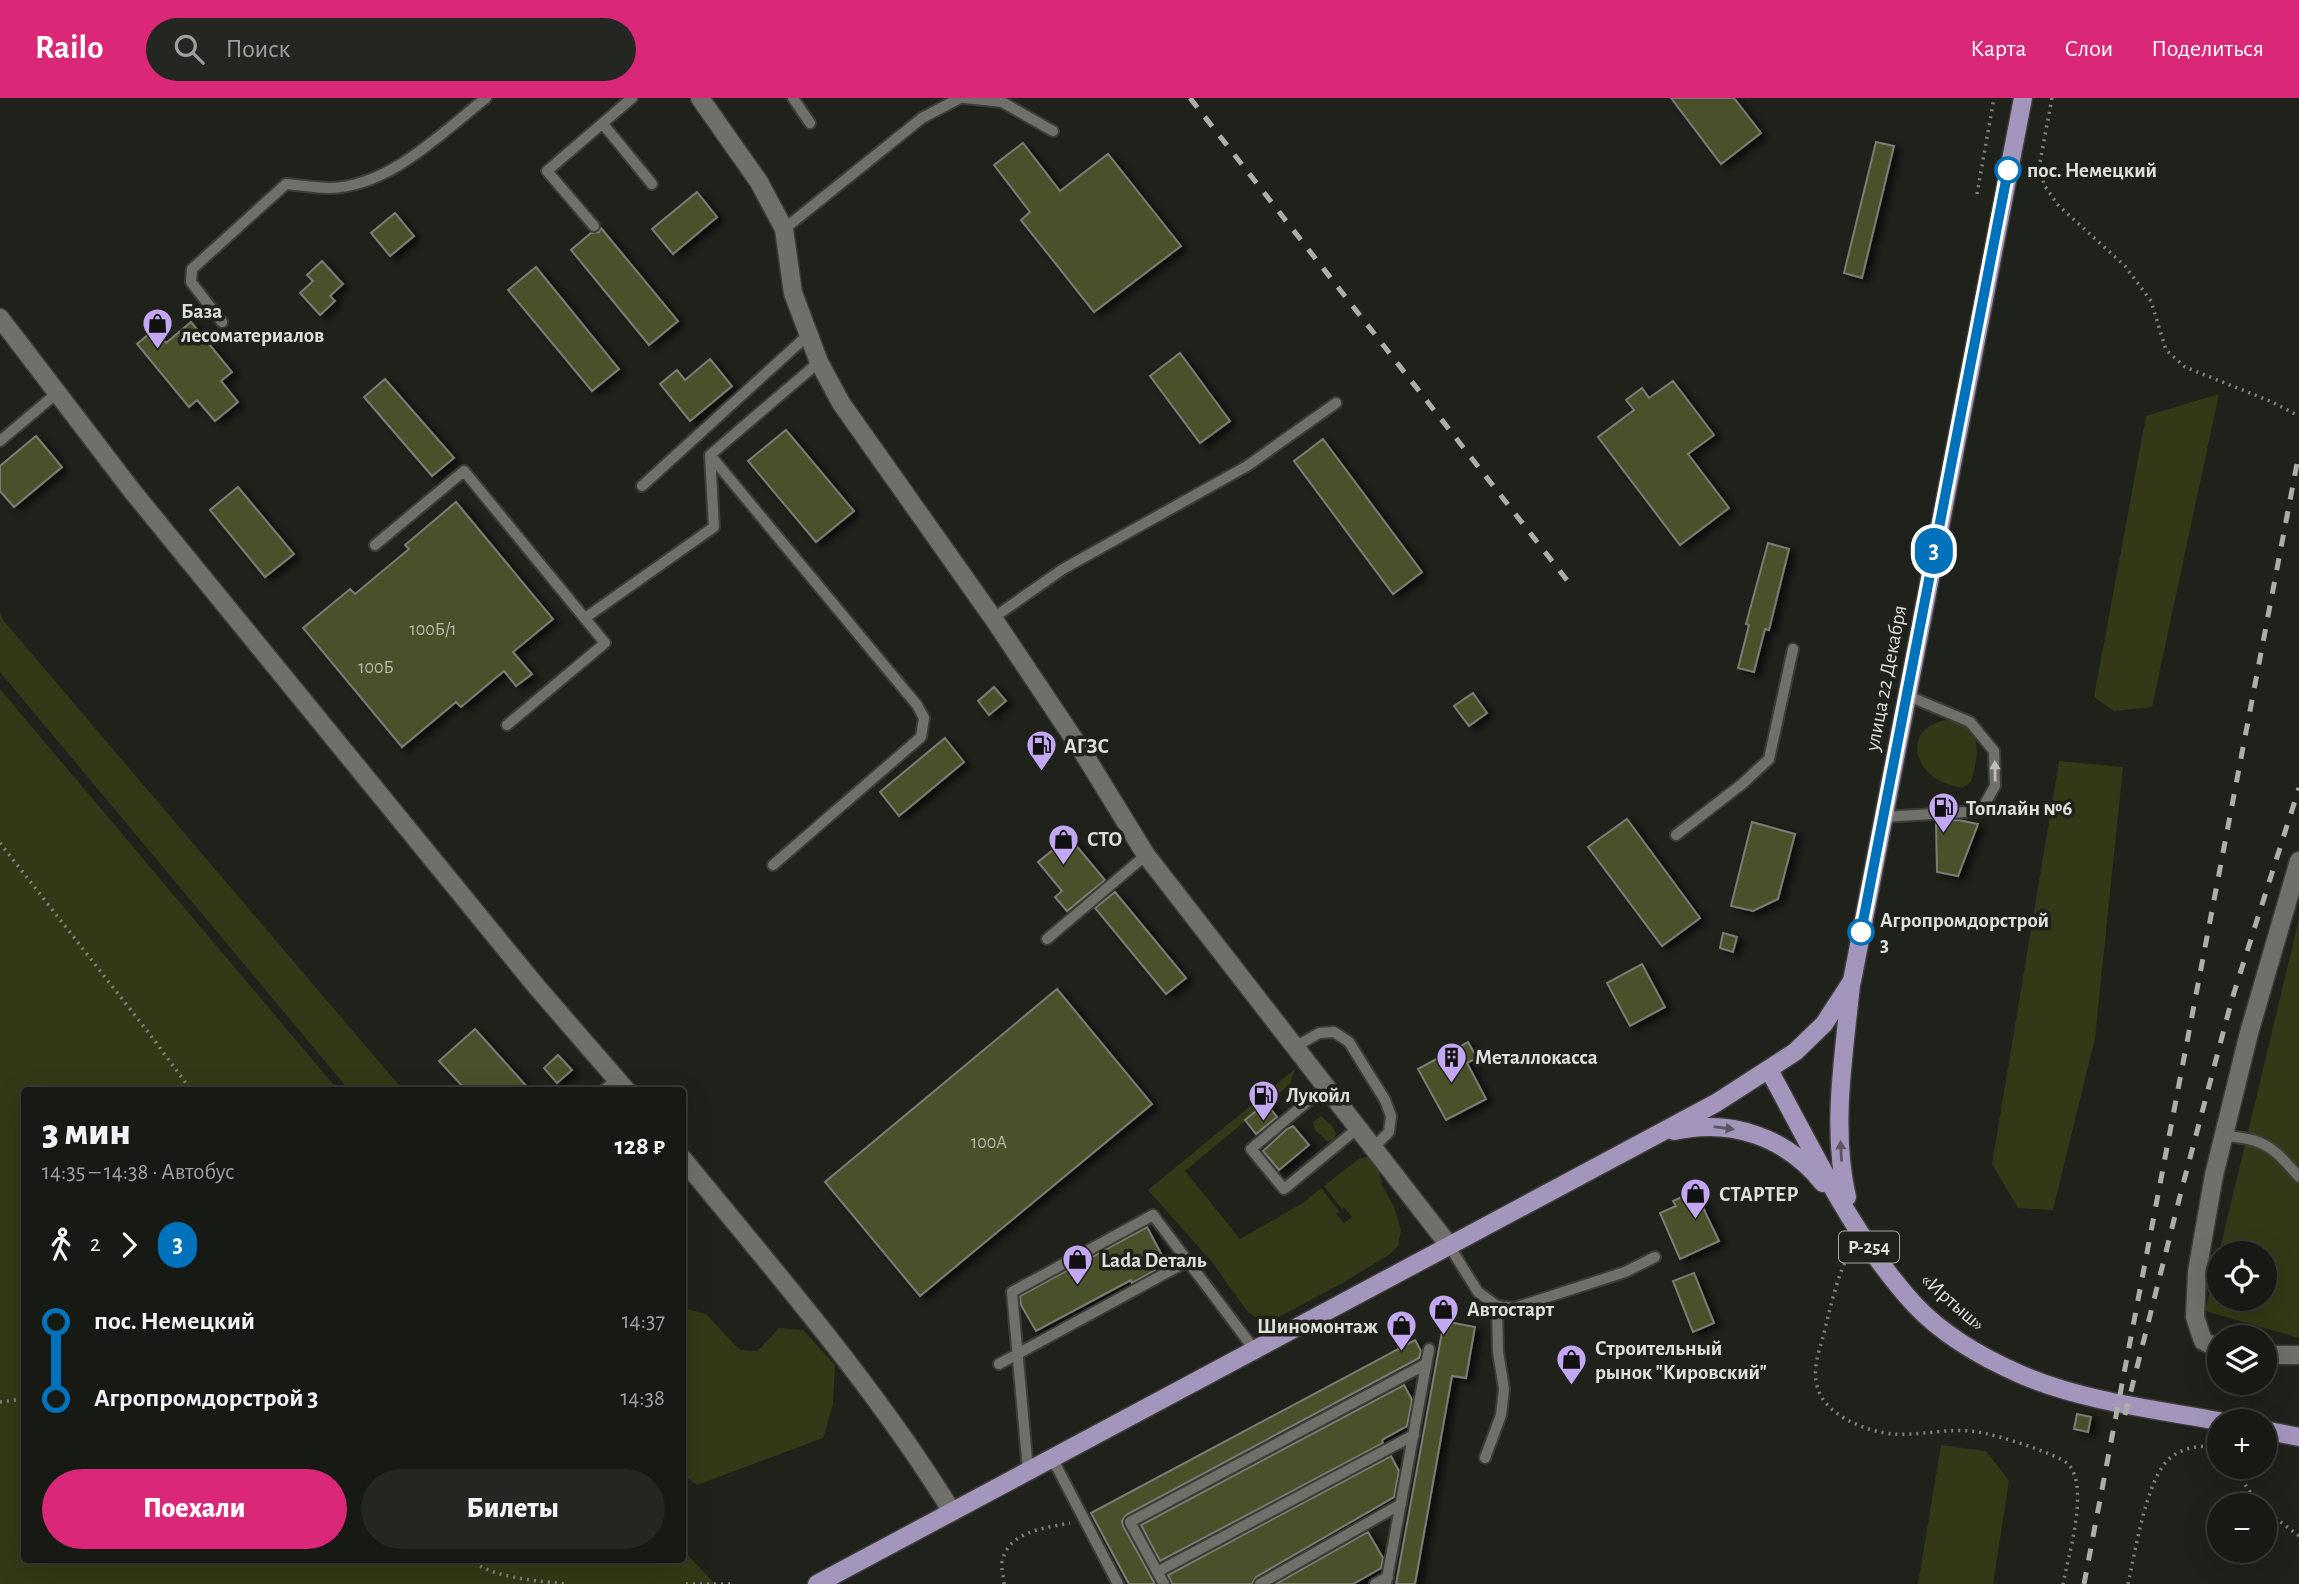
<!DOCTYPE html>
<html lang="ru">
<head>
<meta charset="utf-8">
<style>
  body { margin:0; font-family:"Alegreya Sans",sans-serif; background:#242622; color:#f1f3f6; height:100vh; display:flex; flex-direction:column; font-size:26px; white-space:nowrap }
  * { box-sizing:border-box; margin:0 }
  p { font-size:23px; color:#9ea0a0 }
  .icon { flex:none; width:38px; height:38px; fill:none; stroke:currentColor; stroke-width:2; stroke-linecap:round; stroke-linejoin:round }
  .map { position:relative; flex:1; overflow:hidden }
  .side { position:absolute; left:21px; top:989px; width:665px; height:476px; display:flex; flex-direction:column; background:#171914; border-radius:7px; box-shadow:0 7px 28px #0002,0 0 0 2px #363834 }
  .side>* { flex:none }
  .badge { padding:0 14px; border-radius:23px; font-size:24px; line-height:46px }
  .controls { position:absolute; left:2207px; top:1143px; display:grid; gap:14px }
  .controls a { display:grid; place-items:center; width:70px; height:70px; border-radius:50%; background:#171914; box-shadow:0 7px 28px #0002,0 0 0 2px #363834; font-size:35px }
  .map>.badge { position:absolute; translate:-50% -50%; box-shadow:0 0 0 4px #fff }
  .legs { display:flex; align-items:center; gap:10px; height:77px; padding:0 21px; font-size:23px }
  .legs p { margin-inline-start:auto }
  .headline { display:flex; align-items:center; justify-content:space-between; height:119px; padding:0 21px }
  h1 { font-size:38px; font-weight:800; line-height:52px }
  .cta { display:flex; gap:14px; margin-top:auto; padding:14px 21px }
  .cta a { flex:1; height:80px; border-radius:42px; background:#db2777; color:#fff; font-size:28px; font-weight:800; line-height:80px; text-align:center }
  .cta a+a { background:#242622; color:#f1f3f6 }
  ul { padding:0 21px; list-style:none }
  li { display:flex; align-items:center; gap:24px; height:77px; font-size:26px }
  li i { display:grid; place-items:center; width:10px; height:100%; margin:0 9px; background:currentColor }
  li i::after { content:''; width:18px; height:18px; margin:-9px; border:5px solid; border-radius:50%; background:#171914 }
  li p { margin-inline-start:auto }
  li:first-child i { background:linear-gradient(#0000 50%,currentColor 0) }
  li:last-child i { background:linear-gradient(currentColor 50%,#0000 0) }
  header { display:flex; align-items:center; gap:42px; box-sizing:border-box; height:98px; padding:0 35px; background:#db2777; color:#fff }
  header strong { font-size:33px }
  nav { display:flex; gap:38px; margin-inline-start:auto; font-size:24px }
  .search { width:490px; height:63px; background:#242622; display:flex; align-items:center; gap:18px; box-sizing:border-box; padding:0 24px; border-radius:38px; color:#9ea0a0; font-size:26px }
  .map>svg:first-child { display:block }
</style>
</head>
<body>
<header>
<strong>Railo</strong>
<div class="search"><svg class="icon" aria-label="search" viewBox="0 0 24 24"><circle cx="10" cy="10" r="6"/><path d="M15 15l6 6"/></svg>Поиск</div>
<nav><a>Карта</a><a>Слои</a><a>Поделиться</a></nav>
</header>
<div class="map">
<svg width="2299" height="1486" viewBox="0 0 2299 1486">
  <defs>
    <filter id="shadow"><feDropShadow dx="6" dy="3.5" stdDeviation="3.5" flood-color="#0009"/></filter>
  </defs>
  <rect width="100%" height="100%" fill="#1f211b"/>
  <path fill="#333916" d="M2219,296L2152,609L2114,613L2094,599L2146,318Z
    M0,516L3,522L403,992H349L0,574Z
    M0,591L338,992H24V1461H682L683,1452L715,1486H0Z
    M1947,622C1953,624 1963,626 1968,630C1983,641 1975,670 1971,684L1962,690C1950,687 1937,684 1928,674C1907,652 1918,626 1947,622Z
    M2059,663L2123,669L2095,940L2053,1112L2018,1110L1992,1066Z
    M2299,821V1240L2205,1213L2219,1156V1200H2264V1155H2219Z
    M1295,971L1290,986L1185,1073L1240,1141L1303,1105L1321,1090L1339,1113L1336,1116L1344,1125L1352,1119L1344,1109L1342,1111L1324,1088L1360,1060L1369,1059L1376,1063L1383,1089L1394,1109L1401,1132L1398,1148L1390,1156L1346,1183L1268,1225L1260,1223L1247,1213L1212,1164L1148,1092Z
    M1321,1018L1333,1029L1336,1036L1333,1042L1327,1043L1315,1032L1313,1024Z
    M683,1210L706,1216L740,1252L758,1253L779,1230L803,1232L835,1267L833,1306L823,1340L697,1387L683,1377Z
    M1941,1347L1986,1353L2009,1383L1993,1486H1918Z"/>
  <path fill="#4a512b" stroke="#7a7c74" stroke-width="2" filter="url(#shadow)" d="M1671,0H1734L1761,35L1721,66Z
    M1876,44L1894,48L1862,180L1844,175Z
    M1023,45L1060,93L1108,56L1181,148L1094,214L1021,122L1030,114L994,67Z
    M697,94L717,119L673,156L652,131Z
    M395,115L414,138L390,158L371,135Z
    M601,130L678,223L649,247L571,152L591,135L599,134Z
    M322,163L343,186L330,198L335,203L320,217L300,195L313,183L307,177Z
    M536,169L619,271L592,293L508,192Z
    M191,224L232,274L221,283L238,304L215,323L197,302L189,309L137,246L155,231L166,245Z
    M1180,255L1230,323L1200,345L1150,278Z
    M710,261L732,288L690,323L660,286L677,272L685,282Z
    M385,281L454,360L432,378L364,299Z
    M1673,283L1714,337L1688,356L1729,410L1680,447L1598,339L1634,312L1626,302L1642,290L1649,300Z
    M786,332L854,413L816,444L748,363Z
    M36,338L62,369L14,409L0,393V368Z
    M1323,341L1422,474L1393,496L1294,363Z
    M238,389L294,456L265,479L210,412Z
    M456,404L553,521L513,554L532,576L516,588L504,573L461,609L456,604L402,649L303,530L350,491L355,496L409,451L405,447Z
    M1768,445L1789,451L1769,532L1765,531L1754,574L1738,570L1749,527L1746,526Z
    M994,589L1006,603L989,617L978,603Z
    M1473,595L1487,615L1469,628L1454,608Z
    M945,640L964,664L899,718L880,694Z
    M1627,721L1700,820L1662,848L1588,749Z
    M1958,722L1978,726L1958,778L1937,774L1936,724Z
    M1752,724L1795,736L1778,801L1753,813L1731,808Z
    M1069,739L1105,782L1067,813L1055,799L1062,793L1038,764Z
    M1115,794L1186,880L1166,896L1095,810Z
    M1723,835L1737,839L1733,854L1720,850Z
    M1642,866L1665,909L1630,928L1607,885Z
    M1057,891L1152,1006L920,1198L825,1084Z
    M475,931L530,992H466L439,963Z
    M1468,944L1477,960L1467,965L1486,1001L1446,1022L1418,971Z
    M558,957L572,972L557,985L544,970Z
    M1266,1005L1277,1019L1256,1036L1245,1022Z
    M1293,1028L1309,1047L1279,1072L1263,1053L1287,1031Z
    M1695,1093L1719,1143L1680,1161L1660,1115L1676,1108L1673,1103Z
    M1147,1129L1165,1163L1153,1169L1155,1172L1132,1185L1131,1182L1036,1233L1021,1207L1020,1198Z
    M1694,1175L1714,1225L1693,1234L1673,1183Z
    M1444,1223L1475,1229L1466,1280L1452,1278L1415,1486H1396Z
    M1415,1242L1421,1253L1419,1260L1126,1417L1122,1423L1123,1428L1155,1486H1129L1091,1415Z
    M1404,1287L1412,1302L1407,1328L1382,1342L1383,1345L1160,1463L1141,1427Z
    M2077,1316L2091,1319L2088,1334L2074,1331Z
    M1391,1358L1399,1373L1394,1399L1256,1479L1252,1486H1172L1168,1477Z
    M1368,1434L1383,1460L1381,1470L1353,1486H1276Z"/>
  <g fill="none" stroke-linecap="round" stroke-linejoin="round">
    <defs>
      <path id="service" d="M793,0L810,25
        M965,0L1002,4L1053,33
        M603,26L652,86
        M594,128L547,73L632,0
        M784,131L922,20L960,0
        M222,224L191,184L192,171L286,86C300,87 315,90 329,90C390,89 441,35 486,0
        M0,343L57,295
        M710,357L917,607L924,620L921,639L773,767
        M642,388L808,237
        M375,447L464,373L605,545L507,627
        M585,520L714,429L710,357L819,264
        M993,520L1063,471L1247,368L1336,305
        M1883,719L1981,713L1995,688L1994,653L1970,624L1906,597
        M1676,737L1742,686L1769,661L1793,551
        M1047,841L1146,757
        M1295,949L1319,935L1334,934L1349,944L1385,1002L1391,1018L1389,1034L1373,1050
        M1325,989L1251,1051L1284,1091L1358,1030
        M604,992L617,981
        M2224,1038C2264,1040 2273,1049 2299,1079
        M1448,1146L1478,1194L1497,1208L1514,1210L1625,1174L1655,1159
        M999,1266L1188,1163
        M1052,1360L1118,1486
        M1485,1360L1501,1317L1504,1291L1498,1254L1497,1208
        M1028,1373L1012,1194L1153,1117L1254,1251
        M1157,1474L1414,1337
        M1164,1486L1130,1424L1426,1266
        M1260,1486L1401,1406
        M1375,1486L1388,1479
        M1386,1486L1429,1251"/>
      <path id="minor" d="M700,0L759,84L784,131L793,195L819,264L841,305L993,520L1084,656L1146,757L1448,1146
        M0,220L133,394L536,888L626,992
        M682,1060C776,1175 873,1286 951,1412
        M2219,1251L2203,1243L2195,1219L2197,1174L2214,1077L2249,935L2299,763
        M2264,1257H2299"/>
      <path id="primary" d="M1769,972C1813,1052 1853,1140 1915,1207C1944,1238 1983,1260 2022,1277C2083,1303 2154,1311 2219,1323
        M1674,1033C1731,1020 1786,1039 1823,1085
        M1847,1099C1831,1031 1844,956 1851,887
        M2264,1332L2299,1339
        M817,1486L1716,1005L1795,954L1824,926L1852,883L2023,0"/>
    </defs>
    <use href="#service" stroke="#3c3d39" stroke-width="14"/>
    <use href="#minor" stroke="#3c3d39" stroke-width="21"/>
    <use href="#primary" stroke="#3c3d39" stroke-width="21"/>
    <path stroke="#80827d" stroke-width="3.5" stroke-dasharray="2 5" stroke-linecap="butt" d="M2052,0L2040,64L2044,87L2058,107L2125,168L2151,203L2166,252L2185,269L2270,303L2299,318
      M1977,96L1994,0
      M0,745L148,934L191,992
      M1851,1153C1838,1172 1829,1216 1823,1239C1818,1256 1812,1274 1818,1291C1826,1318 1868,1334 1893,1336C1921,1338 1950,1329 1978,1334C1994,1336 2058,1356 2068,1366C2090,1388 2068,1459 2063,1486
      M0,1304L24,1301
      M2236,1368L2242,1382L2259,1407
      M2264,1411L2299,1438
      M468,1461C497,1481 532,1482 566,1486
      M686,1486H732
      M1004,1486C1004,1479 1001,1471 1002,1464C1008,1433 1045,1430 1070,1425
      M2128,1486C2135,1455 2146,1383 2168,1362C2181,1349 2202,1346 2219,1350"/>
    <use href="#service" stroke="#6f7069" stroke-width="10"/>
    <use href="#minor" stroke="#6f7069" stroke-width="18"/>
    <use href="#primary" stroke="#a495bc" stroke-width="18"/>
    <path stroke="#acaea9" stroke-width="5" stroke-dasharray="12 12" stroke-linecap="butt" d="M1190,0L1570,486
      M2125,1317L2181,1094L2232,901L2299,690
      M2084,1486L2299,355"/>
  </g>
  <defs><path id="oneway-solid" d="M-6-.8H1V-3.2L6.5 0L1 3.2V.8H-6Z" transform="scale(1.75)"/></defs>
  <use fill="#bdbeb9" href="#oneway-solid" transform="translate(1995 673) rotate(-91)"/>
  <g fill="#5b5563">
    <use href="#oneway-solid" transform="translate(1724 1030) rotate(8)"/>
    <use href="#oneway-solid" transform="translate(1841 1053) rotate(-93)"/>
  </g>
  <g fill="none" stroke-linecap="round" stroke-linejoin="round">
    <defs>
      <path id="line-1" d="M1861,834L2008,72"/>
    </defs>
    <use href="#line-1" stroke="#fff" stroke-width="16"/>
    <use href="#line-1" stroke="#0072bc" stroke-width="10"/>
  </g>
  <defs>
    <symbol id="shop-pin" viewBox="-11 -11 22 30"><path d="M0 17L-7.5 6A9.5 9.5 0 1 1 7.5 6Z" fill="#c3a7f2" stroke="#1f211b"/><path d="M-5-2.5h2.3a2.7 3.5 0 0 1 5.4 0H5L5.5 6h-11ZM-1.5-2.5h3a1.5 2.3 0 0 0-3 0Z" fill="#111"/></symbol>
    <symbol id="fuel-pin" viewBox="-11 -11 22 30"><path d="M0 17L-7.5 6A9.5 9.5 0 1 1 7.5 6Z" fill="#c3a7f2" stroke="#1f211b"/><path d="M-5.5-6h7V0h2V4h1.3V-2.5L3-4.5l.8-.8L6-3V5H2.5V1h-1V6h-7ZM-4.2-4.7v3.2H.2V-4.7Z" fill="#111"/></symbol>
    <symbol id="building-pin" viewBox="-11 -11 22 30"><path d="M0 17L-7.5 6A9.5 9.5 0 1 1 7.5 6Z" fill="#c3a7f2" stroke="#1f211b"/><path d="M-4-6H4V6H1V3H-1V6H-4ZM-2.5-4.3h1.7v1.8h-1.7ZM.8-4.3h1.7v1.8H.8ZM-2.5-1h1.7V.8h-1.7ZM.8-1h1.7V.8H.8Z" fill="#111"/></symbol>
  </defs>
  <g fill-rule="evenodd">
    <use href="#shop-pin" x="140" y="208" width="35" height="47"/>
    <use href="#fuel-pin" x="1024" y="630" width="35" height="47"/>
    <use href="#fuel-pin" x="1926" y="692" width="35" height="47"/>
    <use href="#shop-pin" x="1046" y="724" width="35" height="47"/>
    <use href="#building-pin" x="1434" y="942" width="35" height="47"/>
    <use href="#fuel-pin" x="1246" y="980" width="35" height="47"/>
    <use href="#shop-pin" x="1678" y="1078" width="35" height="47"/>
    <use href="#shop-pin" x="1060" y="1144" width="35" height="47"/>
    <use href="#shop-pin" x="1426" y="1194" width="35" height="47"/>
    <use href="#shop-pin" x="1384" y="1210" width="35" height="47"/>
    <use href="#shop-pin" x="1554" y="1244" width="35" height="47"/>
  </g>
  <g fill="#fff" stroke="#0072bc" stroke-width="3.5">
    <circle cx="2008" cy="72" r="12"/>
    <circle cx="1861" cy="834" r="12"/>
  </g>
  <g text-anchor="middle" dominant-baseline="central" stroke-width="7" stroke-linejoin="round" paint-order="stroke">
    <g font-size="18" fill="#b9bcaf">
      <text x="433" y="532">100Б/1</text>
      <text x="376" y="570">100Б</text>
      <text x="989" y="1045">100А</text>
    </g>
    <rect fill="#1f211b" stroke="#a5a6a1" stroke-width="2" x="1839" y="1133.5" width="60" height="31" rx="5"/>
    <g font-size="19" font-weight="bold" fill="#dedfdb">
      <text x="1869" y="1149">Р-254</text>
    </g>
    <g font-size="21" font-weight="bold" fill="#dedfdb" stroke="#1f211b" text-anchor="start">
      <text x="2027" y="72">пос. Немецкий</text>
      <text x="1880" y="822">Агропромдорстрой<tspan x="1880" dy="24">3</tspan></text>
    </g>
    <g font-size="21" font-weight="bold" fill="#dedfdb" stroke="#1f211b" text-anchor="start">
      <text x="181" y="213">База<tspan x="181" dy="24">лесоматериалов</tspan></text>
      <text x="1064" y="648">АГЗС</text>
      <text x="1966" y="710">Топлайн №6</text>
      <text x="1087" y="741">СТО</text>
      <text x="1475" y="959">Металлокасса</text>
      <text x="1286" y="997">Лукойл</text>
      <text x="1719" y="1096">СТАРТЕР</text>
      <text x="1101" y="1162">Lada Dеталь</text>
      <text x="1467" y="1211">Автостарт</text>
      <text x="1378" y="1228" text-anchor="end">Шиномонтаж</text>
      <text x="1595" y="1250">Строительный<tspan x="1595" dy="24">рынок "Кировский"</tspan></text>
    </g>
    <g font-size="21" fill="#dedfdb" stroke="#1f211b">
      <text transform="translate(1886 580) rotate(-79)">улица 22 Декабря</text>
      <text transform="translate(1953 1204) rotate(41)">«Иртыш»</text>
    </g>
  </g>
</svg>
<div class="controls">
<a><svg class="icon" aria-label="locate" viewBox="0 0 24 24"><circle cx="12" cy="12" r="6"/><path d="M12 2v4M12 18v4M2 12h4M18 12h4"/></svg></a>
<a><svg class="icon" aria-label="layers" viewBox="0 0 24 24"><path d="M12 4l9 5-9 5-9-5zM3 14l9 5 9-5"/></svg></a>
<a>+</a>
<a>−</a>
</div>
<b class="badge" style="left:1934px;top:453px;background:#0072bc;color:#fff">3</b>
<section class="side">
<div class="headline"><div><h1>3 мин</h1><p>14:35 – 14:38 · Автобус</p></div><b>128 ₽</b></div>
<div class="legs"><svg class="icon" aria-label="walk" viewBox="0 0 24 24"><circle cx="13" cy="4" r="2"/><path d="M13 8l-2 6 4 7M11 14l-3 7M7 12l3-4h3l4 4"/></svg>2<svg class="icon" aria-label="forward" viewBox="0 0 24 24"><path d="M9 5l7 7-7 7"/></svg><b class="badge" style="background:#0072bc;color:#fff">3</b></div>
<ul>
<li><i style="color:#0072bc"></i><b>пос. Немецкий</b><p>14:37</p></li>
<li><i style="color:#0072bc"></i><b>Агропромдорстрой 3</b><p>14:38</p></li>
</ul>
<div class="cta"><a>Поехали</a><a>Билеты</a></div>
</section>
</div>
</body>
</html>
